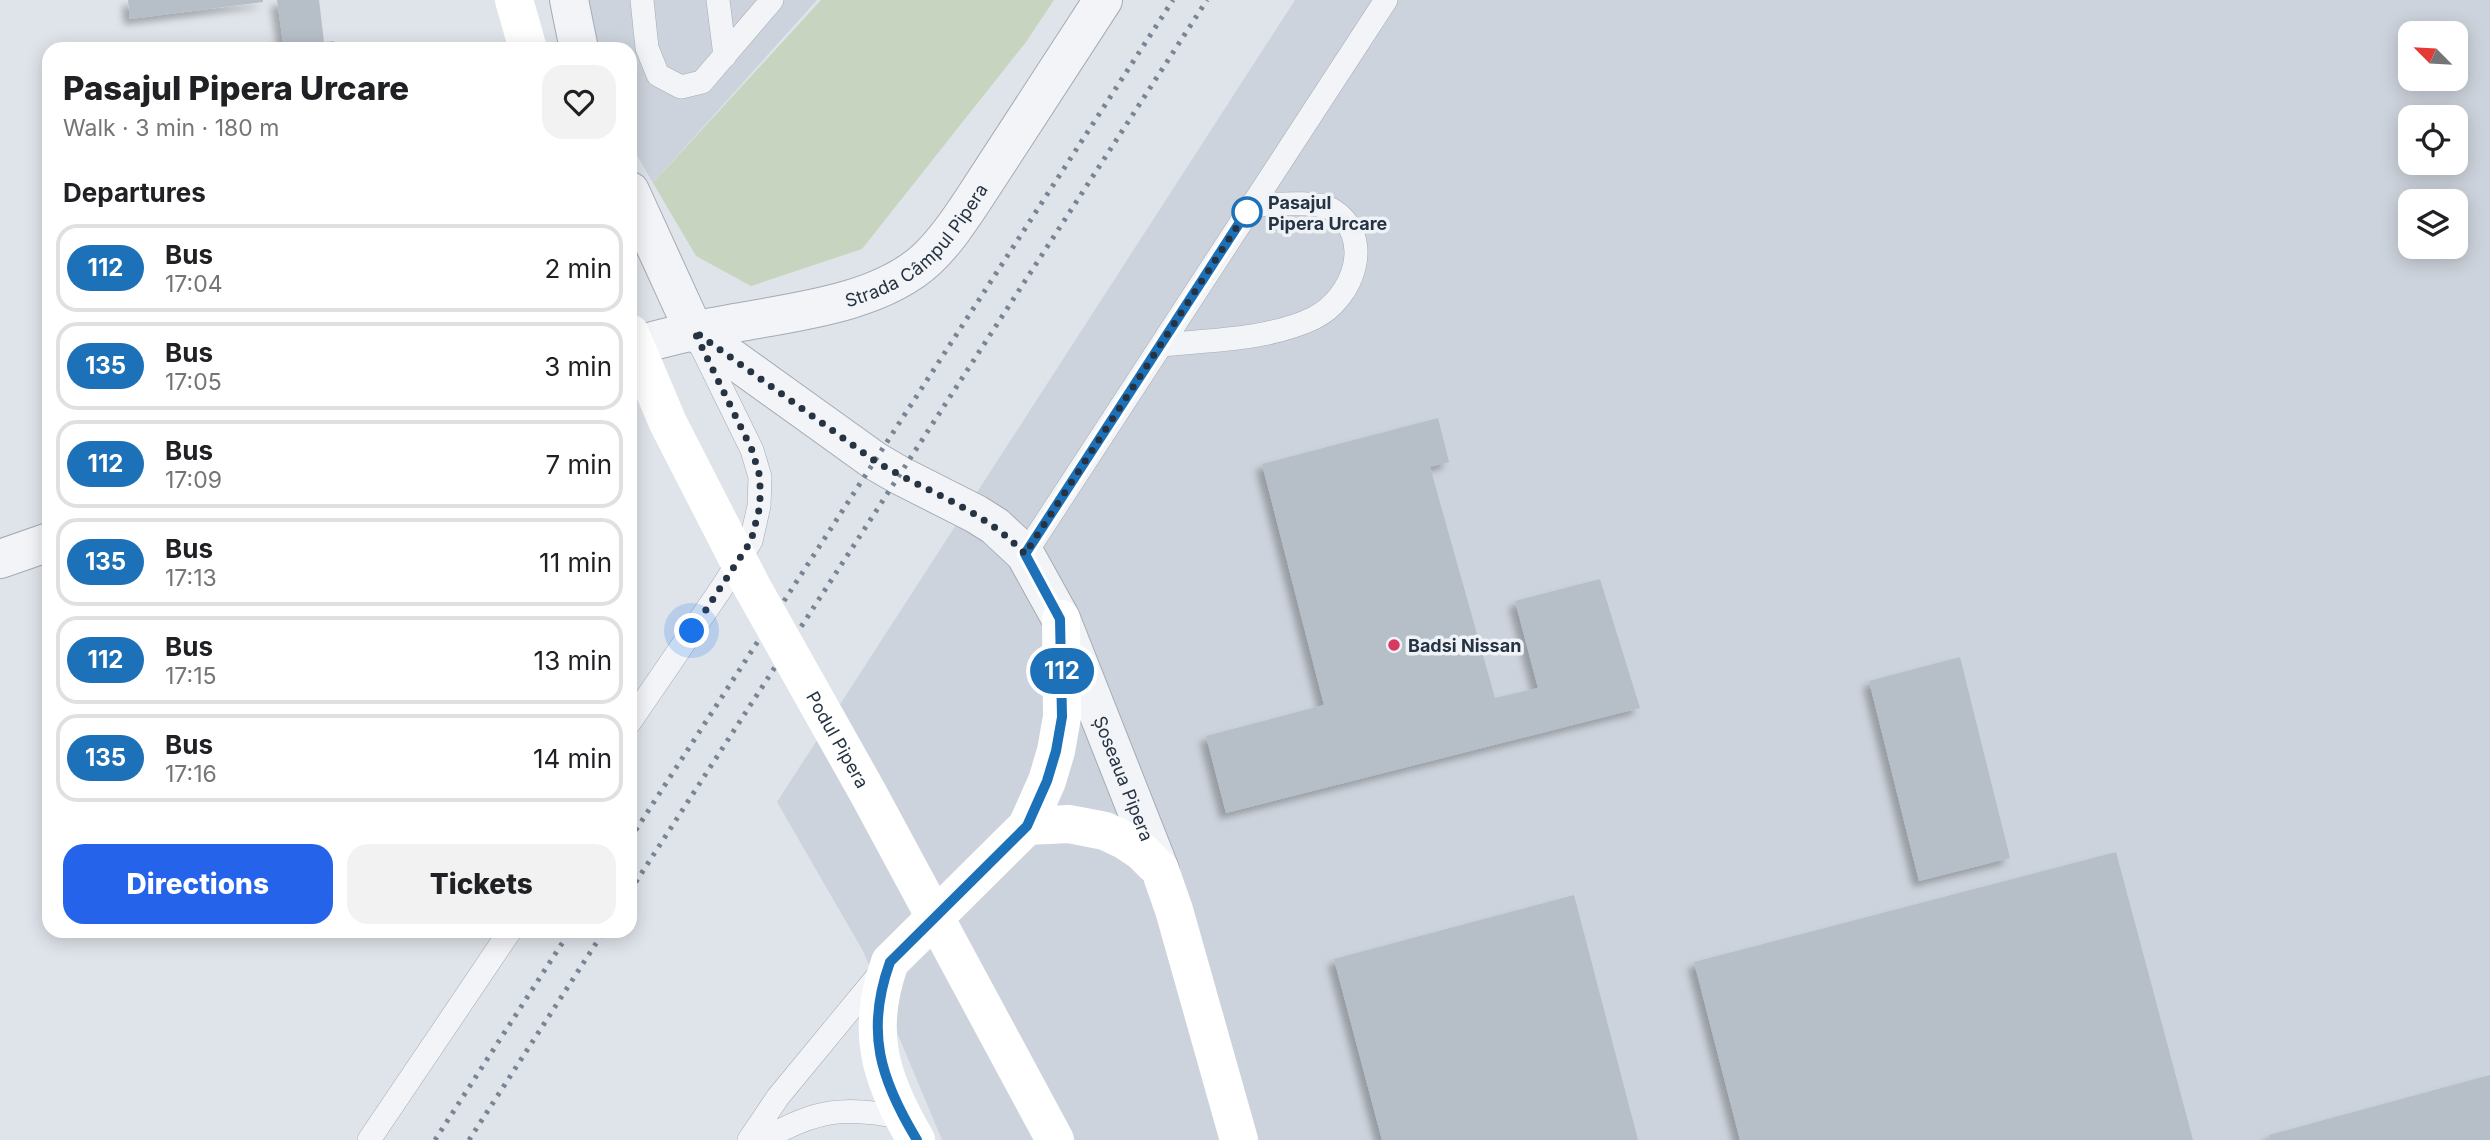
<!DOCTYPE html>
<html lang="en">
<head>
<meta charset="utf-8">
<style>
  body { margin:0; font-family:Inter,sans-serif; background:#f2f2f2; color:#202124; height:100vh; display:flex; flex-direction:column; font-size:26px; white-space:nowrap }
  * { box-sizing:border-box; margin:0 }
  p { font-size:23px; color:#757577 }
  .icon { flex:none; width:38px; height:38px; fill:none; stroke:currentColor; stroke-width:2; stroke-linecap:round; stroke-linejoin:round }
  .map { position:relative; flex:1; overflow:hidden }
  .drawer { position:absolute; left:42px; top:42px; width:595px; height:896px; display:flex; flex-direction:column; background:#fff; border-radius:21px; box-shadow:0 4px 18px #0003 }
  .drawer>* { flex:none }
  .badge { padding:0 14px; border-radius:23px; font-size:24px; line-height:46px }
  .needle { width:46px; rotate:294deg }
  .controls { position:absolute; left:2398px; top:21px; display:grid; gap:14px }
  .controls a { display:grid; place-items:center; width:70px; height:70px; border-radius:14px; background:#fff; box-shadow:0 4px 18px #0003; font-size:35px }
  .you { position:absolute; width:35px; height:35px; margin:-18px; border:5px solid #fff; border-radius:50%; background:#1a73e8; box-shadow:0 0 0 10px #1a73e833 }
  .map>.badge { position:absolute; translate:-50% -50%; box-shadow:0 0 0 4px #fff }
  h2 { padding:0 21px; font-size:26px; line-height:63px }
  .round { display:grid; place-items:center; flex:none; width:74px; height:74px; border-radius:21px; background:#f2f2f2 }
  .head { display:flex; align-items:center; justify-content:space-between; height:119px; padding:0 21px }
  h1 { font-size:33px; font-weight:800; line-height:52px }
  .primary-button { display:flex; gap:14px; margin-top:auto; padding:14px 21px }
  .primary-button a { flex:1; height:80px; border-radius:21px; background:#2563eb; color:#fff; font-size:28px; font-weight:800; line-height:80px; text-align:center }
  .primary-button a+a { background:#f2f2f2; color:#202124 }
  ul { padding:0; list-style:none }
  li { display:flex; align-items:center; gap:21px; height:88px; margin:0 14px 10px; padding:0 7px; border:4px solid #e0e0e0; border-radius:21px }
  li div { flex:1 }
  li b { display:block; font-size:26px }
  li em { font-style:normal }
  li .badge { min-width:77px; font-weight:700; text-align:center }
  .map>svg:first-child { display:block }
</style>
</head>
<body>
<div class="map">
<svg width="2490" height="1140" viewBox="0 0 2490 1140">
  <defs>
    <filter id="shadow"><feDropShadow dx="-6" dy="6" stdDeviation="3.5" flood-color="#0004"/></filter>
  </defs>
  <rect width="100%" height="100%" fill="#dfe4ea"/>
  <path fill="#cdd3dc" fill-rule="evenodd" d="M583,0H817L653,183L630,143V49H594Z
    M1295,0H2490V1140H942L863,951L777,802ZM2410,33H2455V79H2410ZM2410,117H2455V163H2410ZM2410,201H2455V247H2410Z"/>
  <path fill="#c7d4bf" d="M821,0H1054L1026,42L862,249L751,286L696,256L653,183Z"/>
  <path fill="#b6bec7" filter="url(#shadow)" d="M128,0H263V2L130,19Z
    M277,0H319L324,42L334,41L335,49H284Z
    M1438,418L1449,462L1430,467L1495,698L1538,688L1515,601L1600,579L1640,708L1226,813L1206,736L1324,705L1262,464Z
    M1960,657L2010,858L1919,881L1869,681Z
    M2116,852L2193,1140H1740L1694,962Z
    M1574,895L1638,1140H1382L1334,959Z
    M2490,1075V1140H2270L2269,1135Z"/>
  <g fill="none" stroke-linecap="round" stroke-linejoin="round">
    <defs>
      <path id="lane" d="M642,0L647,48L658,75L681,87L702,82L772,0
        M718,0L725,56
        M1161,345C1211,340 1268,340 1314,318C1354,298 1376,236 1331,209C1316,200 1270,205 1251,205
        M1025,554L1386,0
        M630,722L723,586L751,541L759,506L760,477L752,450L698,340
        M369,1140L510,931
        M749,1140L778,1097L881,972
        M763,1140C814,1110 845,1105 903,1118"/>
      <g id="street">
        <path d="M569,0L579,49"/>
        <path id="s1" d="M630,191L694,331L875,461L899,475L976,514L995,526L1025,554L1061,619L1160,870"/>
        <path id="s2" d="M630,347C660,339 689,331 719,326C783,313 877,306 927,259C945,242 959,221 973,200L1103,0"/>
        <path d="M0,559L49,542"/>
      </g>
    </defs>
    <use href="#lane" stroke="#a4abb4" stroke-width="24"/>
    <use href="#street" stroke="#a4abb4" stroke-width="40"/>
    <use href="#lane" stroke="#f2f4f7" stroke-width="23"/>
    <use href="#street" stroke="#f2f4f7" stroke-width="38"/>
    <path stroke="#fff" stroke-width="38" d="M514,0L528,49
      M1027,826L1069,824L1105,831L1124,840L1142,852L1160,870L1174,910L1239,1140
      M916,1140C880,1079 865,1031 890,962L1027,826L1047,781L1056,751L1062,717L1061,619"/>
    <path stroke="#778594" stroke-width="5" stroke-dasharray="3.5 7" stroke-linecap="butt" d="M630,839L1173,0
      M630,891L1207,0
      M435,1140L570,931
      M469,1140L604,931"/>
    <path stroke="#fff" stroke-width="38" id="s3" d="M630,333L668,423L751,585L868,793L1055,1140"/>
  </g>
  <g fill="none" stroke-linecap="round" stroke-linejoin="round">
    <defs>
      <path id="line" d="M917,1140C880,1079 865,1031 890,962L1027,826L1047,781L1056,751L1062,717L1060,619L1025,554L1251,205"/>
    </defs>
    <use href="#line" stroke="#fff" stroke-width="16"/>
    <use href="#line" stroke="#1d71b8" stroke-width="10"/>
    <path stroke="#263342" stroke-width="7" stroke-dasharray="0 12.6" d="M692,631L751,541L760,506V477L752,450L694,331L875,461C926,492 983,509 1025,554L1251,205L1247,212"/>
  </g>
  <circle fill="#fff" stroke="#1d71b8" stroke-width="3.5" cx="1247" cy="212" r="14"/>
  <circle fill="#d93960" stroke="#eff3f7" stroke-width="2.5" cx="1394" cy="645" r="7"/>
  <g text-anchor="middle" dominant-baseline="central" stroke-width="7" stroke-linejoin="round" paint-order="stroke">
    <g font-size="18" font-weight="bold" fill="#263342" stroke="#eff3f7" text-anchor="start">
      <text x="1268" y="202">Pasajul<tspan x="1268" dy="21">Pipera Urcare</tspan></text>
    </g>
    <g font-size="18" fill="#263342" stroke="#eff3f7">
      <text stroke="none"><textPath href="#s2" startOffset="313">Strada Câmpul Pipera</textPath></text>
      <text stroke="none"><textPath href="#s3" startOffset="457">Podul Pipera</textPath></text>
      <text stroke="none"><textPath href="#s1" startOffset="800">Șoseaua Pipera</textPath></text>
    </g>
    <g font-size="18" font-weight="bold" fill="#263342" stroke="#eff3f7" text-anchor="start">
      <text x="1408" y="645">Badsi Nissan</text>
    </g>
  </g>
</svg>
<div class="controls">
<a><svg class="needle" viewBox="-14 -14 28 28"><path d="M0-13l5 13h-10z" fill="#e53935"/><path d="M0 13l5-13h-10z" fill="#757577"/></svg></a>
<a><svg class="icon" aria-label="locate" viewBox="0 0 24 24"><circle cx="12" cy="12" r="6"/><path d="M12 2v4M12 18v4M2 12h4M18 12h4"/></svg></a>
<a><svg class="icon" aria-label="layers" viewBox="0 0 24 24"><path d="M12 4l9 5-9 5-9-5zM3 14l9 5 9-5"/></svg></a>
</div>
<div class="you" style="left:692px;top:631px"></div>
<b class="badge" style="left:1062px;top:671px;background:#1d71b8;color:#fff">112</b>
<section class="drawer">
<div class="head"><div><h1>Pasajul Pipera Urcare</h1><p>Walk · 3 min · 180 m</p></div><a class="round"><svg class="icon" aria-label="heart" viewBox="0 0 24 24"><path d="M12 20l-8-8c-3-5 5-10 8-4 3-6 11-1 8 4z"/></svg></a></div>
<h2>Departures</h2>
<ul>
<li><span class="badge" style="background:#1d71b8;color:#fff">112</span><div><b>Bus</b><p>17:04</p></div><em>2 min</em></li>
<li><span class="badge" style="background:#1d71b8;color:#fff">135</span><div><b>Bus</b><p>17:05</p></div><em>3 min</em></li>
<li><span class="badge" style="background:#1d71b8;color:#fff">112</span><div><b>Bus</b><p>17:09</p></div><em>7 min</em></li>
<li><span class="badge" style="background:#1d71b8;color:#fff">135</span><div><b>Bus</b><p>17:13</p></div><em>11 min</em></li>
<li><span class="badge" style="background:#1d71b8;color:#fff">112</span><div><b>Bus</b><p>17:15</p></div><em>13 min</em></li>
<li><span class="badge" style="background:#1d71b8;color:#fff">135</span><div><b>Bus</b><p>17:16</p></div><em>14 min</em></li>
</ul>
<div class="primary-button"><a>Directions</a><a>Tickets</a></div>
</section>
</div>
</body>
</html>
